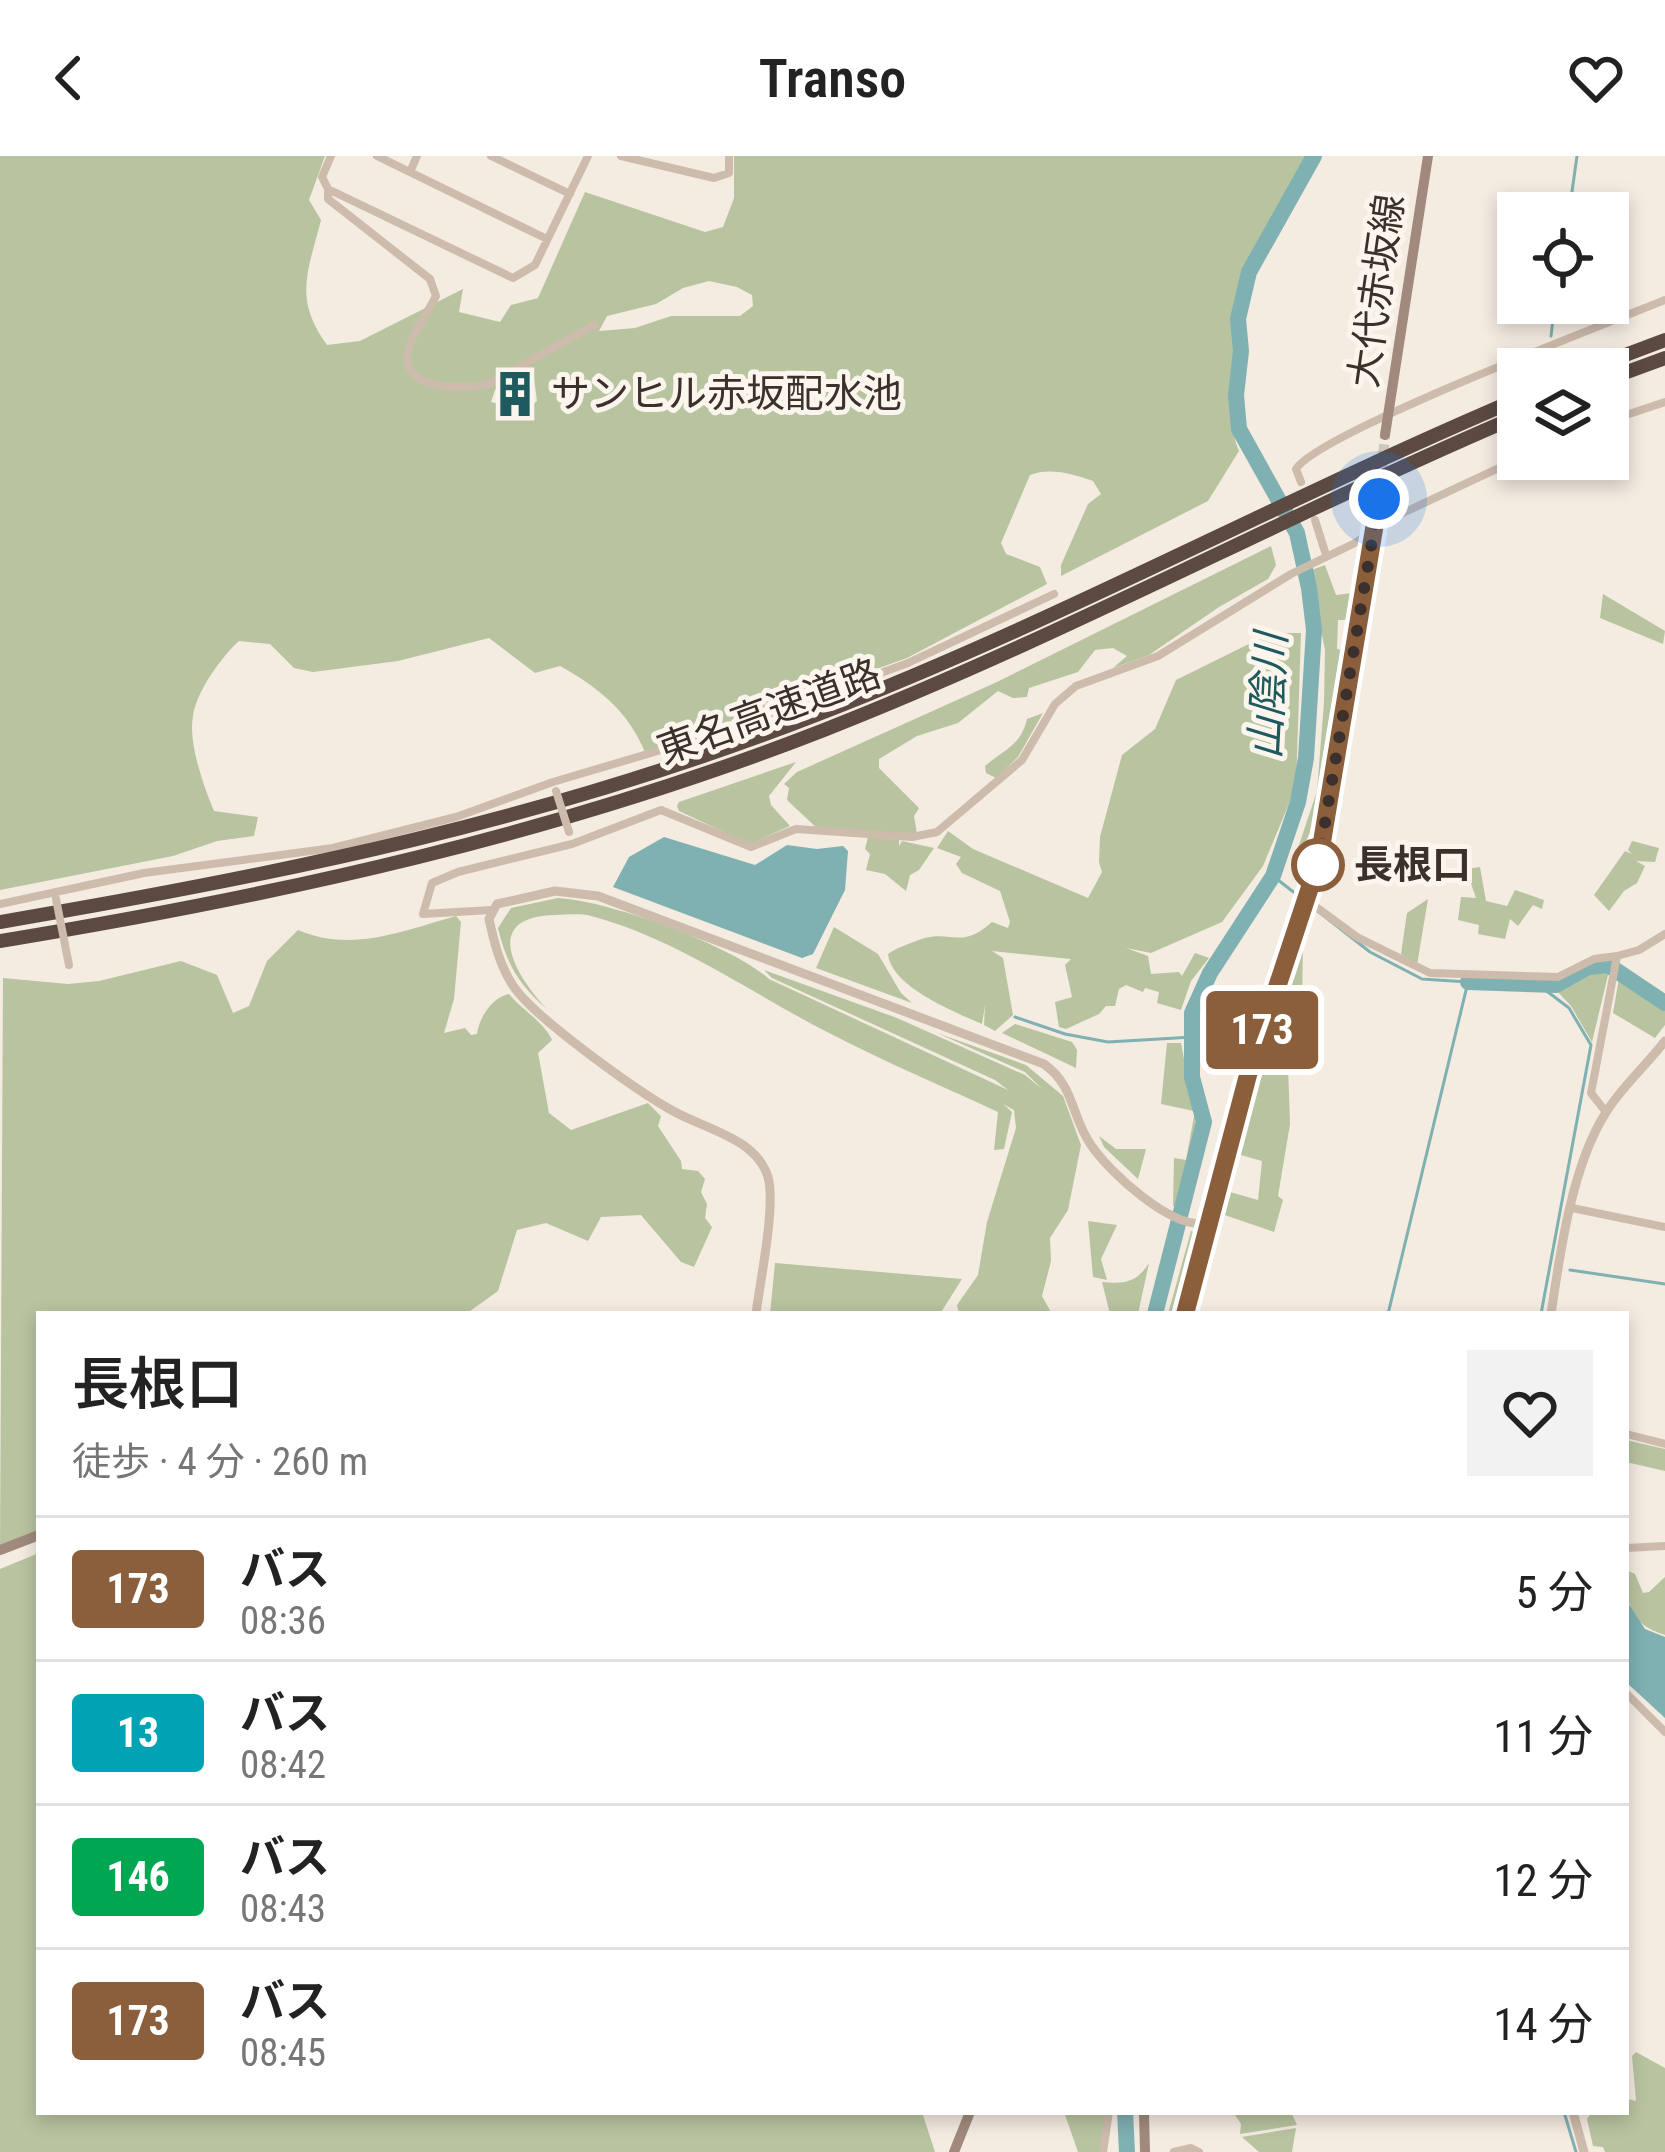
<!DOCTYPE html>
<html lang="ja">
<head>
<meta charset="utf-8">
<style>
  body { margin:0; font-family:"Roboto Condensed","Noto Sans JP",sans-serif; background:#f2f2f2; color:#222; height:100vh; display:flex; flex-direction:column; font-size:45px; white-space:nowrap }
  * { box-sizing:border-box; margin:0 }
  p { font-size:39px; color:#767676 }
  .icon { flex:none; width:66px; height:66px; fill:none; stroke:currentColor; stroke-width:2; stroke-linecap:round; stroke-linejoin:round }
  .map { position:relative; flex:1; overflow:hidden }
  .sheet { position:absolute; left:36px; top:1155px; width:1593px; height:804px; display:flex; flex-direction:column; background:#fff; border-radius:0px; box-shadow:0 6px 18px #0003 }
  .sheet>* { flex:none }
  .badge { padding:0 24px; border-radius:9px; font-size:42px; line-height:78px }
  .tools { position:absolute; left:1497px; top:36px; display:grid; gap:24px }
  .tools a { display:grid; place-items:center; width:132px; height:132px; border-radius:0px; background:#fff; box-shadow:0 6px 18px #0003; font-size:60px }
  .you { position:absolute; width:60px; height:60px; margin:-30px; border:9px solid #fff; border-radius:50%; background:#1a73e8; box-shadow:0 0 0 18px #1a73e833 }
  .map>.badge { position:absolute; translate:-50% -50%; box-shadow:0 0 0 6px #fff }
  .round { display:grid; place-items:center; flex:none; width:126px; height:126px; border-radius:0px; background:#f2f2f2 }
  .summary { display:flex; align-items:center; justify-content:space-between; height:204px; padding:0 36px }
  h1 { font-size:57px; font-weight:600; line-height:90px }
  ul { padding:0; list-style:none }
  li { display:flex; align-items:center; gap:36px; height:144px; padding:0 36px; border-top:3px solid #e0e0e0 }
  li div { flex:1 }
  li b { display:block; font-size:45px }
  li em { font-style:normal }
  li .badge { min-width:132px; font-weight:700; text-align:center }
  header { display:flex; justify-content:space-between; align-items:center; height:156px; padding:0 36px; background:#fff; font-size:54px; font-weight:600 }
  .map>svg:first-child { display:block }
</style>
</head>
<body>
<header><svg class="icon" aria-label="back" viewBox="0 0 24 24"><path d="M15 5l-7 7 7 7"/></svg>Transo<svg class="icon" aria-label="heart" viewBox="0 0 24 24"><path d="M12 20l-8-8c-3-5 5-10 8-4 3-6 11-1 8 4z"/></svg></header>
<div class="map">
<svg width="1665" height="1996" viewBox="0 0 1665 1996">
  <rect width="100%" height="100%" fill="#f4ebe1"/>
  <path fill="#b8c4a0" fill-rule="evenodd" d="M0,0H325L309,44L321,64C308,116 293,142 327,189L360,185L463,133L459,156L500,166L511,149L538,142L585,36L705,76L723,71L734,42V0H1309C1282,52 1239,97 1233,158C1231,178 1235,201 1235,222C1235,249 1228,270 1239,295L1208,345L1061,420V409L1088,348L1101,338L1093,325C1074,318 1049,311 1030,319L1001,387L1006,398L1040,411L1047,428L907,502L645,596C628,555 598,531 560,510L535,517L489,482L398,505L313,516L294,512L270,488L239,485C222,500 196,536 193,560C188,587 204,631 214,655L258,661L254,680L217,685L173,700L0,734ZM709,125L737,131L752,139L753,150L740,160H671L635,172L599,175L607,160L656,148L683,132ZM533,215L537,245L525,254L491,246L495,234Z
    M1271,390L1276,409L1268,423L1219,451L1149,499L1088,521L1113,512L1127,500L1113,492L1095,494L1078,516L1029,532L1027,541L1013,542L998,535L958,567L917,580L879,603V612L919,652L914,660L917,678L820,675L787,644L789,632L784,628L797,616L997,526Z
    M1325,409L1336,439L1352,437L1347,464H1338L1337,493L1343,494L1321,666L1313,669L1301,697L1297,695L1317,635L1324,546L1325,494L1309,415Z
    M1603,438L1665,475L1663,488L1600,462Z
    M1271,477H1301L1296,631L1263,710L1222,766L1151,797L1126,792L1148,800L1151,818L1179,816L1182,820L1195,797L1209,802L1191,825L1181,854L1157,847L1159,836L1145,832L1143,836L1126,829L1119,833L1115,850H1106L1099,858L1066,873L1059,871L1055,846L1072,841L1065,809L1071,803L992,795L1003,802L1013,859L995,875L984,869L985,849L982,868C955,856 891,831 888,798C898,791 913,786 925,782C951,775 963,793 992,766L1008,772L1010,766L1000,735L962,717L956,708L961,701L937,692L948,675L973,693L1088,742L1102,716L1099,706L1100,681L1122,599L1155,573L1176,524Z
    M1043,557L1018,601L996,622L986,617L985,610C1003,594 1021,590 1027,563Z
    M796,606L769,640L771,649L790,670L750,688L679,655L677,650L679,646Z
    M868,681L899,684V690L902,685L934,692L919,714L910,719L906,735L885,718L866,714L870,698L865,693Z
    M1632,685L1659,692L1655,706L1636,705L1645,710L1637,727L1624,735L1609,755L1594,739L1625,695L1632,698L1628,694Z
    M1480,711L1486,745L1507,750L1515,734L1544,744L1542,753L1533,749L1518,770L1510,763L1505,783L1478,778L1479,769L1458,764L1461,741L1476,742L1466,713Z
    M558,742C610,745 731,789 769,823L1008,934L995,924L772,822L764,814L897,862L1025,919L1042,933L1025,916L937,877L1026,909L1063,940L1081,989L1068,1054L1050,1082L1051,1105L1042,1140L1052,1158H959L957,1149L978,1119L987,1066L1016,972L1014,954L1003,948L1012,956L1004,993L994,994L998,956C942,930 885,906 831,878C752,838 678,783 591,760C580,757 567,759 555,759C480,761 515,819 547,853C519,829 506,807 498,772L511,752Z
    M1428,743L1417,809L1401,798L1407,757Z
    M456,760L461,766L454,843L444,877L465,872L471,879L477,878C479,862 492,841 509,838C521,853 545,867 552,884L538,897L549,957L571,974L648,947L661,960L658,970L681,1005L682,1013L698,1015L705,1023L701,1036L707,1048L705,1062L712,1071L694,1111L681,1106L641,1059L601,1061L588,1085L546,1067L517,1074L498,1135L466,1158H39V1380L0,1395L3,822L68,828L99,825L181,805L217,819L233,857L249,850L267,805L298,774C351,797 403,775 456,760Z
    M1306,763L1308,766L1303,784L1302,855L1276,849Z
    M834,771L878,798L901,837L912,847L816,812Z
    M1591,815H1609L1592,886L1571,850L1555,833L1573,828Z
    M1619,822L1665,855V869L1655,882L1613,857Z
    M1015,868L1072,886L1077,894L1076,912L1002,877Z
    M1266,886L1306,895V911L1288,910L1290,968L1278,1040L1283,1044L1274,1076L1216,1056L1223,1034L1258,1044L1262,1005L1234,997Z
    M1167,887H1181L1194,955L1161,948Z
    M1195,955L1196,979L1178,1052L1173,1050L1174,1002L1186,1004Z
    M1099,980L1116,993H1146L1138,1023L1104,991Z
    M1088,1065L1117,1069L1101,1103L1107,1124L1093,1121Z
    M1191,1075L1197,1077L1178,1158H1168Z
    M775,1107L962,1123L940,1158H770Z
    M1149,1107L1138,1158H1110L1102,1126C1125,1128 1136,1127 1149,1107Z
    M1626,1284L1665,1293V1315L1626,1306Z
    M39,1397V1956H922L935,1996H0V1413Z
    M1626,1414L1635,1418L1643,1437L1649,1436L1665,1421V1479C1630,1468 1626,1449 1626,1414Z
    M1636,1896L1665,1912V1996H1605L1603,1991L1593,1990L1587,1963L1592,1956H1626V1935L1628,1943L1636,1945L1632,1900Z
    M1064,1956H1107L1100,1996H1078Z
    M1233,1956H1291L1297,1969L1240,1978L1241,1968Z
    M1296,1972L1292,1996H1259L1242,1981Z"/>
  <path fill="#7fb0b2" d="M664,681L755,709L787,689L817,693L843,690L848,695L845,734L813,798L802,802L613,731L629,701Z
    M1626,1444L1645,1473L1665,1481V1562L1626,1526Z"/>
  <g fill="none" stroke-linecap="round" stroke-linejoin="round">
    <path stroke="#7fb0b2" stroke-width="3" d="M1569,57L1577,0
      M1551,180L1555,147
      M1273,720L1370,796L1422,823L1468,826L1388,1158
      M1536,827L1569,852L1591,889L1541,1158
      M1015,861L1065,878L1108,886L1193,881
      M1570,1114L1665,1128
      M1564,1956L1576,1996"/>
    <path stroke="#7fb0b2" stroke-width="16" d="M1468,826L1556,829L1588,811L1608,809L1665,847
      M1155,1158L1204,966L1192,921V857L1210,817L1273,720L1298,646L1306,602L1314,474L1309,432L1297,377L1239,273L1236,239L1241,195L1238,163L1249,116L1314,0
      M1125,1956L1127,1996"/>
    <path stroke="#cfc6bd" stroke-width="10" stroke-dasharray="10 5" stroke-linecap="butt" d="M1379,343L1385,279"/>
    <path stroke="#cdbbac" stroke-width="8" d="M331,0L322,21L328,33L513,122L535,109L588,0
      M377,0L547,83
      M491,0L570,38
      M621,0L714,22L729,17V0
      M410,16L417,0
      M328,33V43L430,123L436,140C428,157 408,183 407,201C406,236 466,233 489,228L594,169
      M1608,265L1665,246
      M1301,326L1296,313C1318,277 1606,168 1665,144
      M1315,364L1326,399
      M1308,745L1357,781L1430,817L1558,821L1594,803L1617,800
      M0,748L144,717L333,692L456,661L553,626L715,578L908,507L1054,438
      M491,754L423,758L432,727L458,716L572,688L661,654L751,691L796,673L912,681L937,676L1022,604L1055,548L1076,530L1158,500L1291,418L1355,387L1390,363L1518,303
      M1606,956L1591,937L1617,800L1639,794L1665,778
      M1572,1052L1665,1071
      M1626,1278L1665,1288
      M1626,1392L1665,1390
      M1626,1537L1665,1576
      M1103,1996L1109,1956
      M1174,1996L1191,1992L1199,1996"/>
    <path stroke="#cdbbac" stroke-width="9" d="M756,1158C760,1125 776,1050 768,1021C756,982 705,973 673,955C637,935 535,862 514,831C500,811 494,786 489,763L497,748L555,735L598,740L1044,908C1075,930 1071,961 1091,989C1109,1016 1172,1074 1206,1067
      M1551,1158C1560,1097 1572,1010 1605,958C1621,931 1646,910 1665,885
      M1573,1956L1584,1996"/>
    <path stroke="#a18a7d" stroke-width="10" d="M1385,279L1428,0
      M1185,1158L1248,919L1319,704L1379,343
      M0,1394L39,1379
      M1144,1956L1145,1996
      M954,1996L970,1956"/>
    <path stroke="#5c4a42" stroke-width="14" d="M1588,213L1665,184
      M1608,223L1665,202
      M0,766C284,718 546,664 816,559C1055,467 1282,343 1518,243
      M0,785C281,739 558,678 824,574C1061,481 1284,360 1518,260"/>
    <path stroke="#cdbbac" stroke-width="8" d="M556,635L569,676
      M56,743L69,809"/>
  </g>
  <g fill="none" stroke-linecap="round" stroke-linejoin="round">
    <defs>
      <path id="line" d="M1185,1158L1248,919L1319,704L1379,343"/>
    </defs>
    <use href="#line" stroke="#fff" stroke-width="27"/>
    <use href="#line" stroke="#8b5e3c" stroke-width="18"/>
    <path stroke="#3b302b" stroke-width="12" stroke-dasharray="0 21.6" d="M1318,709L1379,343"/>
  </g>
  <defs>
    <symbol id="building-bare" viewBox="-9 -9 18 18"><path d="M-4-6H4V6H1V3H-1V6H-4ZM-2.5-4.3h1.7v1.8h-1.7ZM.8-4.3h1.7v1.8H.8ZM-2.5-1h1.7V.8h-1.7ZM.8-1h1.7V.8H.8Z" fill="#1f5a5e" stroke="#fbf5ee" stroke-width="2.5" paint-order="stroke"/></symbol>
  </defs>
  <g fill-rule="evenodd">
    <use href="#building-bare" x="482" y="205" width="66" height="66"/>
  </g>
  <circle fill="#fff" stroke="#8b5e3c" stroke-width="6" cx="1318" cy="709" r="24"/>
  <g text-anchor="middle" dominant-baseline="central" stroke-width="10" stroke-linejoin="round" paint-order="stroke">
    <g font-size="39" fill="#3b302b" stroke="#fbf5ee">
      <text transform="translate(1377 135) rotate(-82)">大代赤坂線</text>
      <text transform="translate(769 556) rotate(-20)">東名高速道路</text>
    </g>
    <g font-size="39" fill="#3b302b" stroke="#fbf5ee" text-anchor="start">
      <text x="551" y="238">サンヒル赤坂配水池</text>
    </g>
    <g font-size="39" font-weight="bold" fill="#3b302b" stroke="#fbf5ee" text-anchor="start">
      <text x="1354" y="709">長根口</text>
    </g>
    <g font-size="42" font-style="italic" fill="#1f5a5e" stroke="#fbf5ee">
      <text transform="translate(1268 540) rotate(-87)">山陰川</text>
    </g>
  </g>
</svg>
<div class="tools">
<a><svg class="icon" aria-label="locate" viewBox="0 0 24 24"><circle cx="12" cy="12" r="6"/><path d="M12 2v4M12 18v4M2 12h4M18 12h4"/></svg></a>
<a><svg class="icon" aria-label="layers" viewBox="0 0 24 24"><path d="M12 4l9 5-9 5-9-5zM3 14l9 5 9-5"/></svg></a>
</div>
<div class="you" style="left:1379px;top:343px"></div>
<b class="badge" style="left:1262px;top:874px;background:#8b5e3c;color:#fff">173</b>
<section class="sheet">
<div class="summary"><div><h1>長根口</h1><p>徒歩 · 4 分 · 260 m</p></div><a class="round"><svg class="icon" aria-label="heart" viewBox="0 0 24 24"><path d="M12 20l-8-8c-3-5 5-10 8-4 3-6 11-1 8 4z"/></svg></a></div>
<ul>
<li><span class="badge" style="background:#8b5e3c;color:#fff">173</span><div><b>バス</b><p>08:36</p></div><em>5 分</em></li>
<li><span class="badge" style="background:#00a3b4;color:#fff">13</span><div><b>バス</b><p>08:42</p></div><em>11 分</em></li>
<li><span class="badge" style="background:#00a651;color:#fff">146</span><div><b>バス</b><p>08:43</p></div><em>12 分</em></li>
<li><span class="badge" style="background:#8b5e3c;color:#fff">173</span><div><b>バス</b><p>08:45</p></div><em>14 分</em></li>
</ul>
</section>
</div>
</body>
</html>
